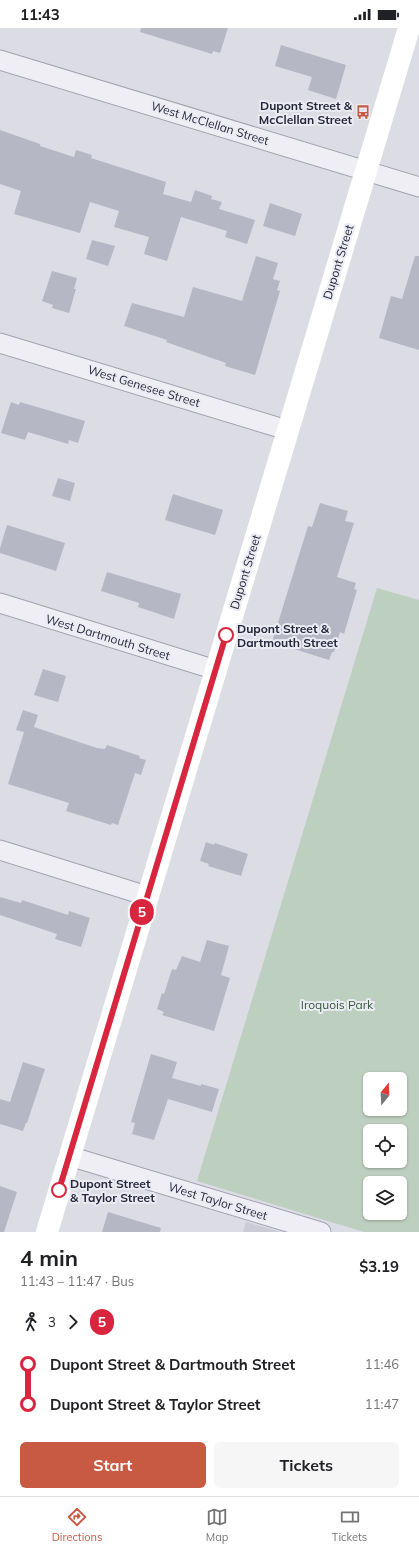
<!DOCTYPE html>
<html lang="en">
<head>
<meta charset="utf-8">
<style>
  body { margin:0; font-family:Mulish,sans-serif; background:#f6f6f6; color:#202124; height:100vh; display:flex; flex-direction:column; font-size:15px; white-space:nowrap }
  * { box-sizing:border-box; margin:0 }
  p { font-size:13px; color:#757577 }
  .icon { flex:none; width:22px; height:22px; fill:none; stroke:currentColor; stroke-width:2; stroke-linecap:round; stroke-linejoin:round }
  .map { position:relative; height:1204px; overflow:hidden }
  .side { display:flex; flex-direction:column; background:#fff; flex:1 }
  .side>* { flex:none }
  .badge { padding:0 8px; border-radius:13px; font-size:14px; line-height:26px }
  .needle { width:26px; rotate:18deg }
  .fabs { position:absolute; left:363px; top:1044px; display:grid; gap:8px }
  .fabs a { display:grid; place-items:center; width:44px; height:44px; border-radius:6px; background:#fff; box-shadow:0 1px 3px #0004; font-size:20px }
  .map>.badge { position:absolute; translate:-50% -50%; box-shadow:0 0 0 2px #fff }
  .legs { display:flex; align-items:center; gap:6px; height:44px; padding:0 20px; font-size:13px }
  .legs p { margin-inline-start:auto }
  .summary { display:flex; align-items:center; justify-content:space-between; height:68px; padding:0 20px }
  h1 { font-size:22px; font-weight:700; line-height:30px }
  .action { display:flex; gap:8px; margin-top:auto; padding:8px 20px }
  .action a { flex:1; height:46px; border-radius:6px; background:#c85a44; color:#fff; font-size:16px; font-weight:700; line-height:46px; text-align:center }
  .action a+a { background:#f6f6f6; color:#202124 }
  ul { padding:0 20px; list-style:none }
  li { display:flex; align-items:center; gap:14px; height:40px; font-size:15px }
  li i { display:grid; place-items:center; width:6px; height:100%; margin:0 5px; background:currentColor }
  li i::after { content:''; width:10px; height:10px; margin:-5px; border:3px solid; border-radius:50%; background:#fff }
  li p { margin-inline-start:auto }
  li:first-child i { background:linear-gradient(#0000 50%,currentColor 0) }
  li:last-child i { background:linear-gradient(currentColor 50%,#0000 0) }
  .status { display:flex; justify-content:space-between; align-items:center; height:28px; padding:0 20px; background:#fff; direction:ltr }
  .status svg { height:11px; fill:currentColor }
  .tabs { display:flex; justify-content:space-around; align-items:center; height:56px; border-top:1px solid #e0e0e0; background:#fff; font-size:11px; color:#757577 }
  .tabs a { display:grid; justify-items:center; gap:2px }
  .tabs .current { color:#c85a44 }
  .map>svg:first-child { display:block }
</style>
</head>
<body>
<div class="status"><b>11:43</b><svg viewBox="0 0 49 12"><path d="M0 12V9h3v3zM5 12V6h3v6zM10 12V3h3v9zM15 12V0h3v12zM26 1h20v11H26zM47 4h2v5h-2z"/></svg></div>
<div class="map">
<svg width="419" height="1204" viewBox="0 0 419 1204">
  <rect width="100%" height="100%" fill="#dcdce5"/>
  <path fill="#cacbd7" d="M246,1194L280,1204H243Z"/>
  <path fill="#bdcfbe" fill-rule="evenodd" d="M377,560L419,572V1204H364L197,1153ZM370,1051H400V1081H370ZM370,1103H400V1133H370ZM370,1155H400V1185H370Z"/>
  <path fill="#b6b7c5" d="M141,0H228L220,25L213,23L212,26L140,4Z
    M281,17L346,37L336,71L308,62L312,49L275,38Z
    M0,102L40,116V118L74,129L76,122L92,127L91,130L166,154L163,166L191,174L195,162L212,168L211,171L222,174L219,181L255,192L247,216L225,209L227,203L181,189L167,233L144,226L149,209L114,199L119,183L90,174L80,205L14,186L21,163L0,156Z
    M270,175L302,186L295,208L263,198Z
    M92,212L115,218L108,238L86,231Z
    M256,228L278,235L273,251L280,253L277,262L280,263L255,347L225,338L226,335L166,314L167,312L124,298L132,275L184,289L193,259L242,273Z
    M415,228H419V322L379,310L391,268L402,271Z
    M52,243L77,250L74,261H76L69,285L52,280L53,277L42,273Z
    M11,374L19,377L20,374L85,393L78,415L69,412L68,416L28,404L25,412L1,405Z
    M58,450L75,455L70,473L52,468Z
    M173,466L223,482L215,507L165,492Z
    M320,475L348,483L345,493L354,495L337,549L356,555L354,561L357,562L344,606L340,604L334,624H332L329,632L272,614L308,498L312,499Z
    M7,497L65,515L56,543L0,525V520Z
    M107,544L181,566L174,591L138,579L139,575L101,563Z
    M43,641L66,648L58,674L34,667Z
    M23,682L38,687L34,699L97,720L105,721L107,717L140,728L139,730L146,732L141,747L135,745L118,797L112,795L111,797L66,783L69,775L8,756L24,704L16,702Z
    M206,814L214,817L215,815L248,826L241,848L208,838L209,836L200,833Z
    M0,869L21,875L22,872L68,887L69,883L90,890L81,919L55,911L57,906L0,887Z
    M207,912L229,918L221,947L230,950L214,1003L162,987L164,984L157,981L162,965L164,966L172,941L176,942L182,928L200,934Z
    M151,1026L177,1034L172,1050L201,1058V1056L219,1061L212,1084L168,1071L154,1112L132,1106L135,1095L131,1094Z
    M23,1034L45,1041L27,1095H26L23,1103L0,1096V1071L10,1074Z
    M0,1158L17,1164L4,1204H0Z
    M108,1184L161,1200L160,1204H102Z"/>
  <g fill="none" stroke-linecap="round" stroke-linejoin="round">
    <defs>
      <path id="street" d="M0,32L419,159
        M0,315L287,402
        M0,575L216,642
        M0,822L147,868
        M69,1128L321,1204"/>
    </defs>
    <use href="#street" stroke="#a2a2af" stroke-width="21"/>
    <use href="#street" stroke="#eeeef4" stroke-width="19"/>
    <path stroke="#fff" stroke-width="22" d="M47,1204L409,0"/>
  </g>
  <g fill="none" stroke-linecap="round" stroke-linejoin="round">
    <defs>
      <path id="line-1" d="M59,1162L226,607"/>
    </defs>
    <use href="#line-1" stroke="#fff" stroke-width="9"/>
    <use href="#line-1" stroke="#d7263d" stroke-width="6"/>
  </g>
  <defs>
    <symbol id="bus-bare" viewBox="-9 -9 18 18"><path d="M-5-6H5V4H4V6H2V4H-2V6H-4V4H-5ZM-3.5-4V0h7V-4ZM-3.5 1.2v1.5H-2V1.2ZM2 1.2v1.5H3.5V1.2Z" fill="#c85a44" stroke="#ebecf3" stroke-width="2.5" paint-order="stroke"/></symbol>
  </defs>
  <g fill-rule="evenodd">
    <use href="#bus-bare" x="353" y="74" width="20" height="20"/>
  </g>
  <g fill="#fff" stroke="#d7263d" stroke-width="2">
    <circle cx="226" cy="607" r="7"/>
    <circle cx="59" cy="1162" r="7"/>
  </g>
  <g text-anchor="middle" dominant-baseline="central" stroke-width="4" stroke-linejoin="round" paint-order="stroke">
    <g font-size="12" font-weight="bold" fill="#26273b" stroke="#ebecf3" text-anchor="end">
      <text x="352" y="77">Dupont Street &amp;<tspan x="352" dy="14">McClellan Street</tspan></text>
    </g>
    <g font-size="12" fill="#26273b" stroke="#ebecf3">
      <text transform="translate(210 95) rotate(17)">West McClellan Street</text>
      <text transform="translate(338 234) rotate(-73)">Dupont Street</text>
      <text transform="translate(144 358) rotate(17)">West Genesee Street</text>
      <text transform="translate(245 544) rotate(-73)">Dupont Street</text>
      <text transform="translate(108 609) rotate(17)">West Dartmouth Street</text>
      <text transform="translate(218 1173) rotate(17)">West Taylor Street</text>
    </g>
    <g font-size="12" font-weight="bold" fill="#26273b" stroke="#ebecf3" text-anchor="start">
      <text x="237" y="600">Dupont Street &amp;<tspan x="237" dy="14">Dartmouth Street</tspan></text>
      <text x="70" y="1155">Dupont Street<tspan x="70" dy="14">&amp; Taylor Street</tspan></text>
    </g>
    <g font-size="12" fill="#345639" stroke="#ebecf3">
      <text x="337" y="976">Iroquois Park</text>
    </g>
  </g>
</svg>
<div class="fabs">
<a><svg class="needle" viewBox="-14 -14 28 28"><path d="M0-13l5 13h-10z" fill="#e53935"/><path d="M0 13l5-13h-10z" fill="#757577"/></svg></a>
<a><svg class="icon" aria-label="locate" viewBox="0 0 24 24"><circle cx="12" cy="12" r="6"/><path d="M12 2v4M12 18v4M2 12h4M18 12h4"/></svg></a>
<a><svg class="icon" aria-label="layers" viewBox="0 0 24 24"><path d="M12 4l9 5-9 5-9-5zM3 14l9 5 9-5"/></svg></a>
</div>
<b class="badge" style="left:142px;top:884px;background:#d7263d;color:#fff">5</b>
</div>
<section class="side">
<div class="summary"><div><h1>4 min</h1><p>11:43 – 11:47 · Bus</p></div><b>$3.19</b></div>
<div class="legs"><svg class="icon" aria-label="walk" viewBox="0 0 24 24"><circle cx="13" cy="4" r="2"/><path d="M13 8l-2 6 4 7M11 14l-3 7M7 12l3-4h3l4 4"/></svg>3<svg class="icon" aria-label="forward" viewBox="0 0 24 24"><path d="M9 5l7 7-7 7"/></svg><b class="badge" style="background:#d7263d;color:#fff">5</b></div>
<ul>
<li><i style="color:#d7263d"></i><b>Dupont Street &amp; Dartmouth Street</b><p>11:46</p></li>
<li><i style="color:#d7263d"></i><b>Dupont Street &amp; Taylor Street</b><p>11:47</p></li>
</ul>
<div class="action"><a>Start</a><a>Tickets</a></div>
</section>
<nav class="tabs">
<a class="current"><svg class="icon" aria-label="directions" viewBox="0 0 24 24"><path d="M12 3l9 9-9 9-9-9zM9 14v-3h6M13 9l2 2-2 2"/></svg>Directions</a>
<a><svg class="icon" aria-label="map" viewBox="0 0 24 24"><path d="M3 6l6-2 6 2 6-2v14l-6 2-6-2-6 2zM9 4v14M15 6v14"/></svg>Map</a>
<a><svg class="icon" aria-label="tickets" viewBox="0 0 24 24"><path d="M3 7h18v10H3zM15 7v10"/></svg>Tickets</a>
</nav>
</body>
</html>
